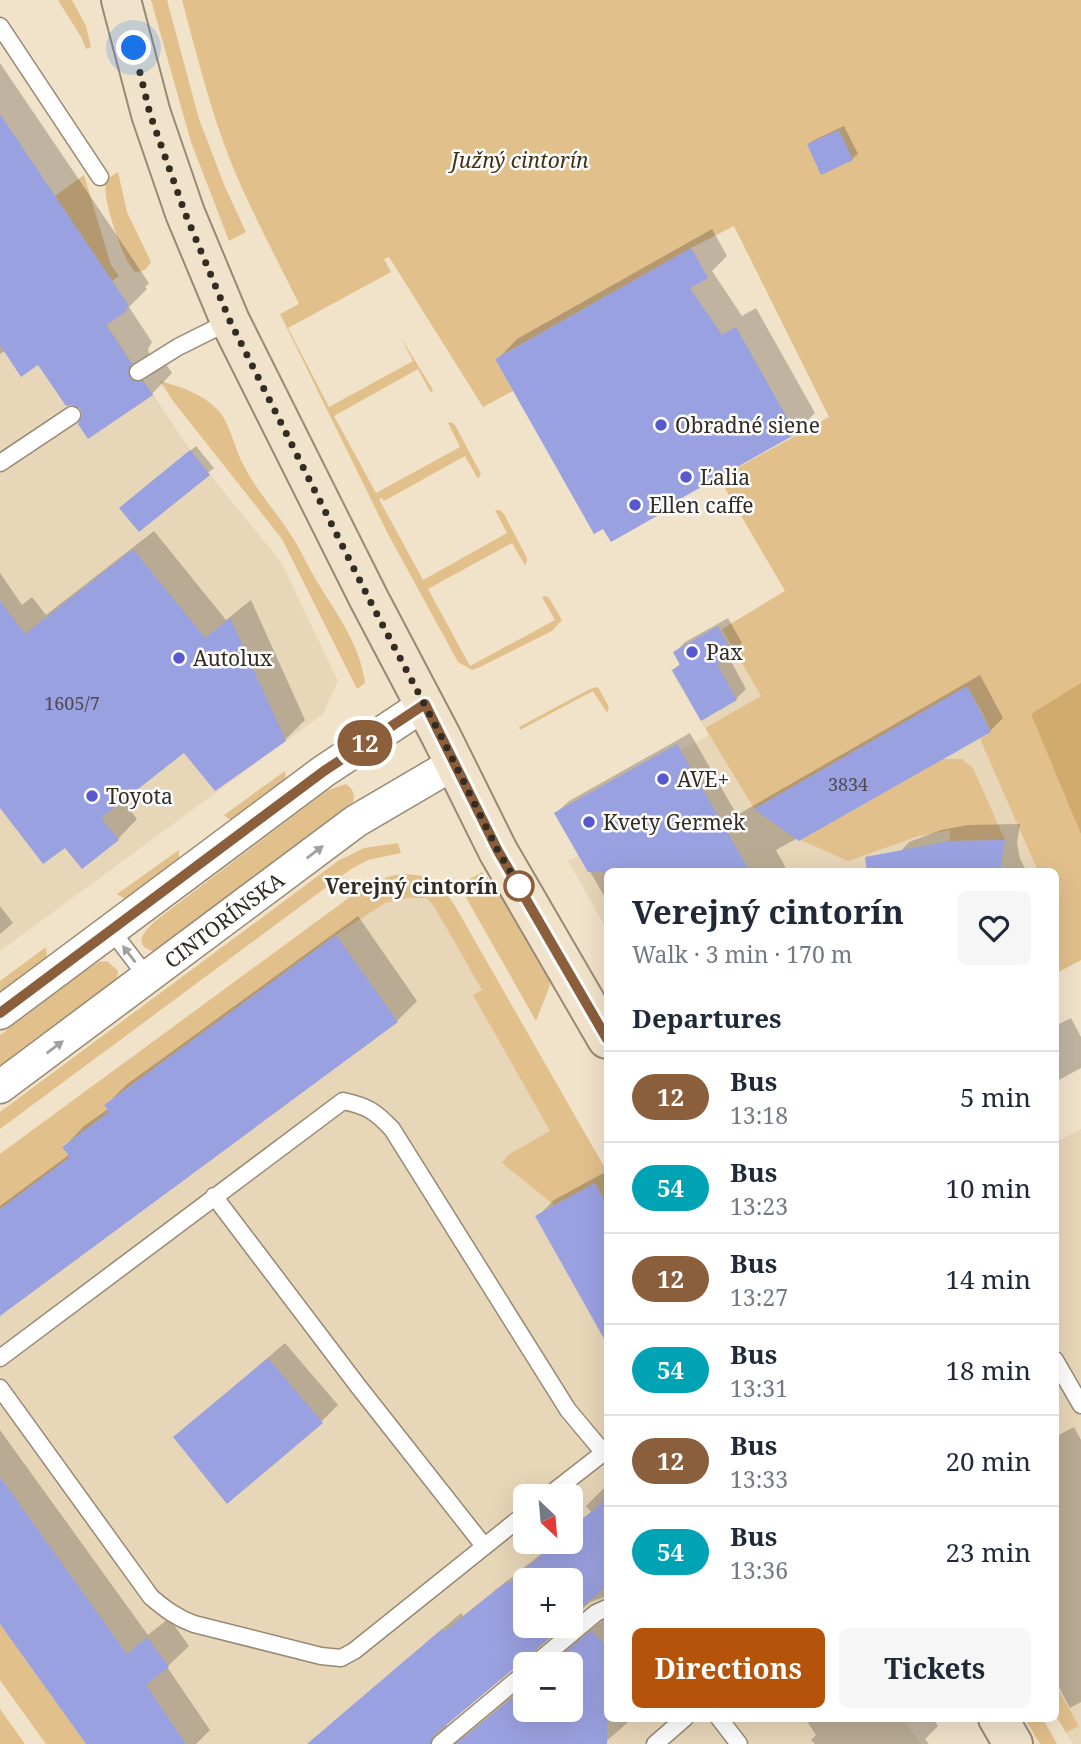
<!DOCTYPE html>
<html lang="en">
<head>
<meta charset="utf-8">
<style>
  body { margin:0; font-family:"Noto Serif",serif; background:#f6f6f7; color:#1f2937; height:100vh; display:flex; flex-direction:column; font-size:26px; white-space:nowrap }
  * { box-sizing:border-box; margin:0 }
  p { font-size:23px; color:#747a83 }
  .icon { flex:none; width:38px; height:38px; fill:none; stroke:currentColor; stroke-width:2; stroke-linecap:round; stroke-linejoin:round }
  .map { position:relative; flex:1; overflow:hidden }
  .drawer { position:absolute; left:604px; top:868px; width:455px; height:854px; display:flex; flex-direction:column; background:#fff; border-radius:10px; box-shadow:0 7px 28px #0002 }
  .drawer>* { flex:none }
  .badge { padding:0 14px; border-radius:23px; font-size:24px; line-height:46px }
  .needle { width:46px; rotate:154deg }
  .buttons { position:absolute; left:513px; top:1484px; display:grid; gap:14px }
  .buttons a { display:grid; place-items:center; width:70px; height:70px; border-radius:10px; background:#fff; box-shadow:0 7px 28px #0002; font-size:35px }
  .you { position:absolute; width:35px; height:35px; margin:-18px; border:5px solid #fff; border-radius:50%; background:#1a73e8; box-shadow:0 0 0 10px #1a73e833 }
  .map>.badge { position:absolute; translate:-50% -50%; box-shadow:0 0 0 4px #fff }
  h2 { padding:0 28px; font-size:26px; line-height:63px }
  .round { display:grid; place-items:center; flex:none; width:74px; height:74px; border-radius:10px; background:#f6f6f7 }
  .headline { display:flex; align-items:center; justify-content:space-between; height:119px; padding:0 28px }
  h1 { font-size:33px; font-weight:700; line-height:52px }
  .action { display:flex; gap:14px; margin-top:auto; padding:14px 28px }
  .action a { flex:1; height:80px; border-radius:10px; background:#b45309; color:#fff; font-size:28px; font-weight:700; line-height:80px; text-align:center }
  .action a+a { background:#f6f6f7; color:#1f2937 }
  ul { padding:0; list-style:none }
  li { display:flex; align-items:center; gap:21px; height:91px; padding:0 28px; border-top:2px solid #e0e1e3 }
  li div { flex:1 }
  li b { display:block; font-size:26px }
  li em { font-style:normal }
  li .badge { min-width:77px; font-weight:700; text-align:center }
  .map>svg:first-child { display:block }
</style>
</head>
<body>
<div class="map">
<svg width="1081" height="1744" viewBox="0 0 1081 1744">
  <rect width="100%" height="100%" fill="#f1e2ca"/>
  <path fill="#e8d6b8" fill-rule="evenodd" d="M0,114L129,306L126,309L127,311L107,325L190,450L281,562L338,681L323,714L0,951Z
    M722,629L761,696L705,728L671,671Z
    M967,686L980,708L1053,871L607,872V930L568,861L578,855L554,813L677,744L681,750L709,735L753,809Z
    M404,874L428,878L440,883L455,906L607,1172V1718L903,1719L921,1744H46L0,1680V1154L365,886L391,876ZM525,1496H570V1542H525ZM525,1580H570V1626H525ZM525,1664H570V1710H525Z
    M1081,1129V1744H1073L1055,1714V1143Z"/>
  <path fill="#e1c08c" d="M58,0H72L86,26L91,47L86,49L81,37Z
    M151,0H167L199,119L225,187L246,232L229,241L191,142Z
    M182,0H1081V960L1055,974V872L1038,871L980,739L991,732L980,708L967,687L754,809L705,728L761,696L722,629L785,591L719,478L829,417L734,226L691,248L495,359L513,391L483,407L389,257L384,259L391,272L288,328L329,407L413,361L400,336L433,390L431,393L418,369L334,416L376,493L460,447L448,423L451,422L455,425L481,474L478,479L465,456L384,501L382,498L379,499L423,580L507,533L495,510H500L504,514L527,558L526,564L525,565L512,543L428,589L470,666L555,620L542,597L546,596L549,598L562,620L552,631L480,667L472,670L458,662L388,534L280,314L299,304C273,251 244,199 224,144C207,97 195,48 182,0Z
    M118,172L127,212L151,262L145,270L136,272C125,267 101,196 106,183C108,178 113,175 118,172Z
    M84,175L111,265L119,276L112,281L55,196Z
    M160,381C181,387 201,393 217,409C231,424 234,448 244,466C256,490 275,510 289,532C299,546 306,563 315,578C335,612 360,643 365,683L357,689L282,539L173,401Z
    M598,687L609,707L607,713L593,691L520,730L519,727L590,689Z
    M943,759H962L973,768L1005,840L950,841V830L919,836L848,861L801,840Z
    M285,771L286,782L234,819H229L224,815Z
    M346,784C353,789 355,794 353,802L265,868L254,882L156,952C126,945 150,925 163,915L328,790Z
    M398,843L401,853L368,860L351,869L0,1129V1112L338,861L364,848Z
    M179,850V861L128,898H123L117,894Z
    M482,872L499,891L548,973L550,985L536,1021L459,885Z
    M404,874C436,876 438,881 455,906L607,1172V1205L595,1184L554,1205L502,1163L508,1155L550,1131L473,995L482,990L434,906L426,898H408L385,903L336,935L104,1105L116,1123L92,1141L84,1131L62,1146L70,1157L0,1209V1154L365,886L391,876Z
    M46,947L47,958L0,992V981Z
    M107,961L118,971L116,984L0,1071V1035L88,969L99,962Z
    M0,1624L86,1744H46L0,1680Z
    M1055,1684L1079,1726L1066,1733L1055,1714Z
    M0,1709L25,1744H0Z
    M1025,1719H1043L1057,1744H1040Z"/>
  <path fill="#d1ab6d" d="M1081,683V834L1031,714Z"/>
  <path fill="#0003" d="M0,63L149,283L145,287L147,289L129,307L152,342L148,349L150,357L164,361L172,373L152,394L84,415L82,407L38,363L6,350L0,354Z
    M844,126L858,154L852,159L809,145L814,140Z
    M712,229L727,256L712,271L742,316L756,308L815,413L795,433L665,506L655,515L497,360L517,339Z
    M196,446L214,468L139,530L126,503Z
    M154,531L226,620L251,600L305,720L285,740L185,751L122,799L137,819L118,839L65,845L0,805V573L22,605L32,597L46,615Z
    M728,618L742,643L728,656L746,689L736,699L674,670L681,663L675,652L685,642Z
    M980,675L1003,718L990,731L776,850L788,872H607V901L556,813L569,801L690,733L737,815Z
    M1020,824L1017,843L1020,859L1027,872H882L909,842L941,830L968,825Z
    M0,906L13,923L0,934Z
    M358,916L417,1001L397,1021L0,1313V1206L70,1154L64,1147L84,1126L108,1109L106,1105L126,1085Z
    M1071,1018L1081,1037V1068L1055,1082V1026Z
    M607,1171V1341L538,1216L554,1200Z
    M285,1343L338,1405L321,1422L175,1437Z
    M1074,1427L1081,1440V1702L1070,1708L1055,1680V1437Z
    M0,1430L148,1635L169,1618L189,1646L167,1667L210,1730L196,1744H88L0,1620Z
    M607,1485V1596L590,1602L570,1619V1580H525V1626H563L524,1661L517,1663L448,1721L446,1727L450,1734L460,1738L466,1735L525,1686V1710H570V1664H548L607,1617V1718H633L603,1744H320L316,1739L333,1722L461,1613L463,1616L556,1542H570V1529L591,1512L586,1506Z
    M805,1718H933L938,1726L925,1739L929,1744H815L811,1740L816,1735Z"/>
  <path fill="#9aa1e0" d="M0,114L129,306L125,309L127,311L106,325L132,364L128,372L130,378L138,382L143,381L153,395L88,439L78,424L82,415L80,409L72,405L66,406L38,365L21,377L0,345Z
    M839,130L853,160L821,175L807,144Z
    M691,248L708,278L690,288L722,335L736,327L796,434L655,513L657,516L611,542L603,529L594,534L495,359Z
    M190,450L210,475L139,532L119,508Z
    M133,549L205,638L230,618L286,741L215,791L184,753L101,818L119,840L82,869L65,848L43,864L0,808V601L25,634Z
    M718,626L733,655L717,664L737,700L701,721L672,670L680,665L673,652Z
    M967,686L991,732L799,841L754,809Z
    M677,744L750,872H588L554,813Z
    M1005,840L1000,872H867L865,857L950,841Z
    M336,935L398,1022L0,1316V1209L70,1157L62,1147L109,1112L104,1105Z
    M595,1183L607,1205V1344L535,1216Z
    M268,1358L323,1423L227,1504L173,1437Z
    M0,1477L127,1654L147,1637L169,1667L146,1685L186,1744H86L0,1624Z
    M607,1498V1586L576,1612L578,1614L570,1621V1580H525V1626H564L528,1656L525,1663L518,1665L433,1736L430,1744H307L442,1629L444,1632L506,1582L508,1584L556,1542H570V1530Z
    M592,1630L607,1648V1744H456L525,1687V1710H570V1664H551Z"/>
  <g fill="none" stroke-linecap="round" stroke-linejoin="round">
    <defs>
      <path id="lane" d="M0,26L100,177
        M138,372L178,347L230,321
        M0,463L72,415
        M111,930L147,977
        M214,1196L358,1386L484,1546
        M0,1358L343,1101C367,1106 375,1111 392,1129L568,1410L604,1453
        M1055,1360L1081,1405
        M0,1388L151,1597C165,1609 177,1618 194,1624L321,1656L341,1658L354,1651L525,1514
        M548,1496L607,1450
        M535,1664L596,1613L607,1608
        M719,1718L739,1744
        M440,1744L525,1673
        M655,1744L685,1718"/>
      <path id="street" d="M0,1013L324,771L425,704
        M0,1087L356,821L455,763"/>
      <path id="secondary" d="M121,0L151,114L185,213L230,321L369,599L441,736L498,851L607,1039
        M998,1718L1013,1744"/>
    </defs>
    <use href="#lane" stroke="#978973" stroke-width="19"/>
    <use href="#street" stroke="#978973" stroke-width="35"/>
    <use href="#secondary" stroke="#978973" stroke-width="42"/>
    <use href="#lane" stroke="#fff" stroke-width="16"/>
    <use href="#street" stroke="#fff" stroke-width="32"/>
    <use href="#secondary" stroke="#f1e3cb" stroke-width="38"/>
  </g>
  <defs><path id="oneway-solid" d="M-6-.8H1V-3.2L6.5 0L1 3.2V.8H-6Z" transform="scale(1.75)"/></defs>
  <g fill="#a3a09c">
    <use href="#oneway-solid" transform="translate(315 852) rotate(-37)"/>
    <use href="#oneway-solid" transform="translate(129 954) rotate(-128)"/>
    <use href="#oneway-solid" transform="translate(55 1047) rotate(-37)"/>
  </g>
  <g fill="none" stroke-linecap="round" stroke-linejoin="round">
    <defs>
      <path id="line" d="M0,1013L324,771L425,704L498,851L607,1039"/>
    </defs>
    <use href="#line" stroke="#fff" stroke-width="16"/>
    <use href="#line" stroke="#8b5e3c" stroke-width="10"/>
    <path stroke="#322c23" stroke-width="7" stroke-dasharray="0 12.6" d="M134,48L150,114L185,213L230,321L369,599L441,736L498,851L519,886"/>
  </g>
  <g fill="#5858cf" stroke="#fff" stroke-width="2.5">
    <circle cx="661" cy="425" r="7"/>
    <circle cx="686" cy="477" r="7"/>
    <circle cx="635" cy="505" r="7"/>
    <circle cx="692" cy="652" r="7"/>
    <circle cx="179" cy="658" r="7"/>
    <circle cx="663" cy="779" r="7"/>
    <circle cx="92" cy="796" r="7"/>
    <circle cx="589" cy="822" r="7"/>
  </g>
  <circle fill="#fff" stroke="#8b5e3c" stroke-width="3.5" cx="519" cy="886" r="14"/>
  <g text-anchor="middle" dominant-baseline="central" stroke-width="5" stroke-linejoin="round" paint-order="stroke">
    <g font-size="18" fill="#4c4952">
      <text x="72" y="703">1605/7</text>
      <text x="848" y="784">3834</text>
    </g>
    <g font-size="21" font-style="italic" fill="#413115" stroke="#fff">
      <text x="520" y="160">Južný cintorín</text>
    </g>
    <g font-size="21" fill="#322c23" stroke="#fff" text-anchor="start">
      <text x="675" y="425">Obradné siene</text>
      <text x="700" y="477">Ľalia</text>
      <text x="649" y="505">Ellen caffe</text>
      <text x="706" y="652">Pax</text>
      <text x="193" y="658">Autolux</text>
      <text x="677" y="779">AVE+</text>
      <text x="106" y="796">Toyota</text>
      <text x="603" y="822">Kvety Germek</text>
    </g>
    <g font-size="21" font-weight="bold" fill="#322c23" stroke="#fff" text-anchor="end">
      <text x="498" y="886">Verejný cintorín</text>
    </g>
    <g font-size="21" fill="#322c23" stroke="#fff">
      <text transform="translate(224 920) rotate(-37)">CINTORÍNSKA</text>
    </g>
  </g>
</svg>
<div class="buttons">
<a><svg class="needle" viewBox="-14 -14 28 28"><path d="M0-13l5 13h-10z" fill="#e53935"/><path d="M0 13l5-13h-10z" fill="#747a83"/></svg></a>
<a>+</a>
<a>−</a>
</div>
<div class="you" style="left:134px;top:48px"></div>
<b class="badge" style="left:365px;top:743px;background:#8b5e3c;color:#fff">12</b>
<section class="drawer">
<div class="headline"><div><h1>Verejný cintorín</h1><p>Walk · 3 min · 170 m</p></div><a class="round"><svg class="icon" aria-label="heart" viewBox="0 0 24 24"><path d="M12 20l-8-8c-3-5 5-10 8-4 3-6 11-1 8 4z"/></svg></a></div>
<h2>Departures</h2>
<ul>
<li><span class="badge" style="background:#8b5e3c;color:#fff">12</span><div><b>Bus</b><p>13:18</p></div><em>5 min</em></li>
<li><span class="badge" style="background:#00a3b4;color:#fff">54</span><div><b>Bus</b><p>13:23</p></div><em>10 min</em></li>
<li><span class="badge" style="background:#8b5e3c;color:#fff">12</span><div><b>Bus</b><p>13:27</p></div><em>14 min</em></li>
<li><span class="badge" style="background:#00a3b4;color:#fff">54</span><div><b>Bus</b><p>13:31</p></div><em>18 min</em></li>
<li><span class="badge" style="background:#8b5e3c;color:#fff">12</span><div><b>Bus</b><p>13:33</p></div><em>20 min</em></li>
<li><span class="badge" style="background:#00a3b4;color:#fff">54</span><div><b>Bus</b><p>13:36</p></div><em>23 min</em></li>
</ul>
<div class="action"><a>Directions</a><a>Tickets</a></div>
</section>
</div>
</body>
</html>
